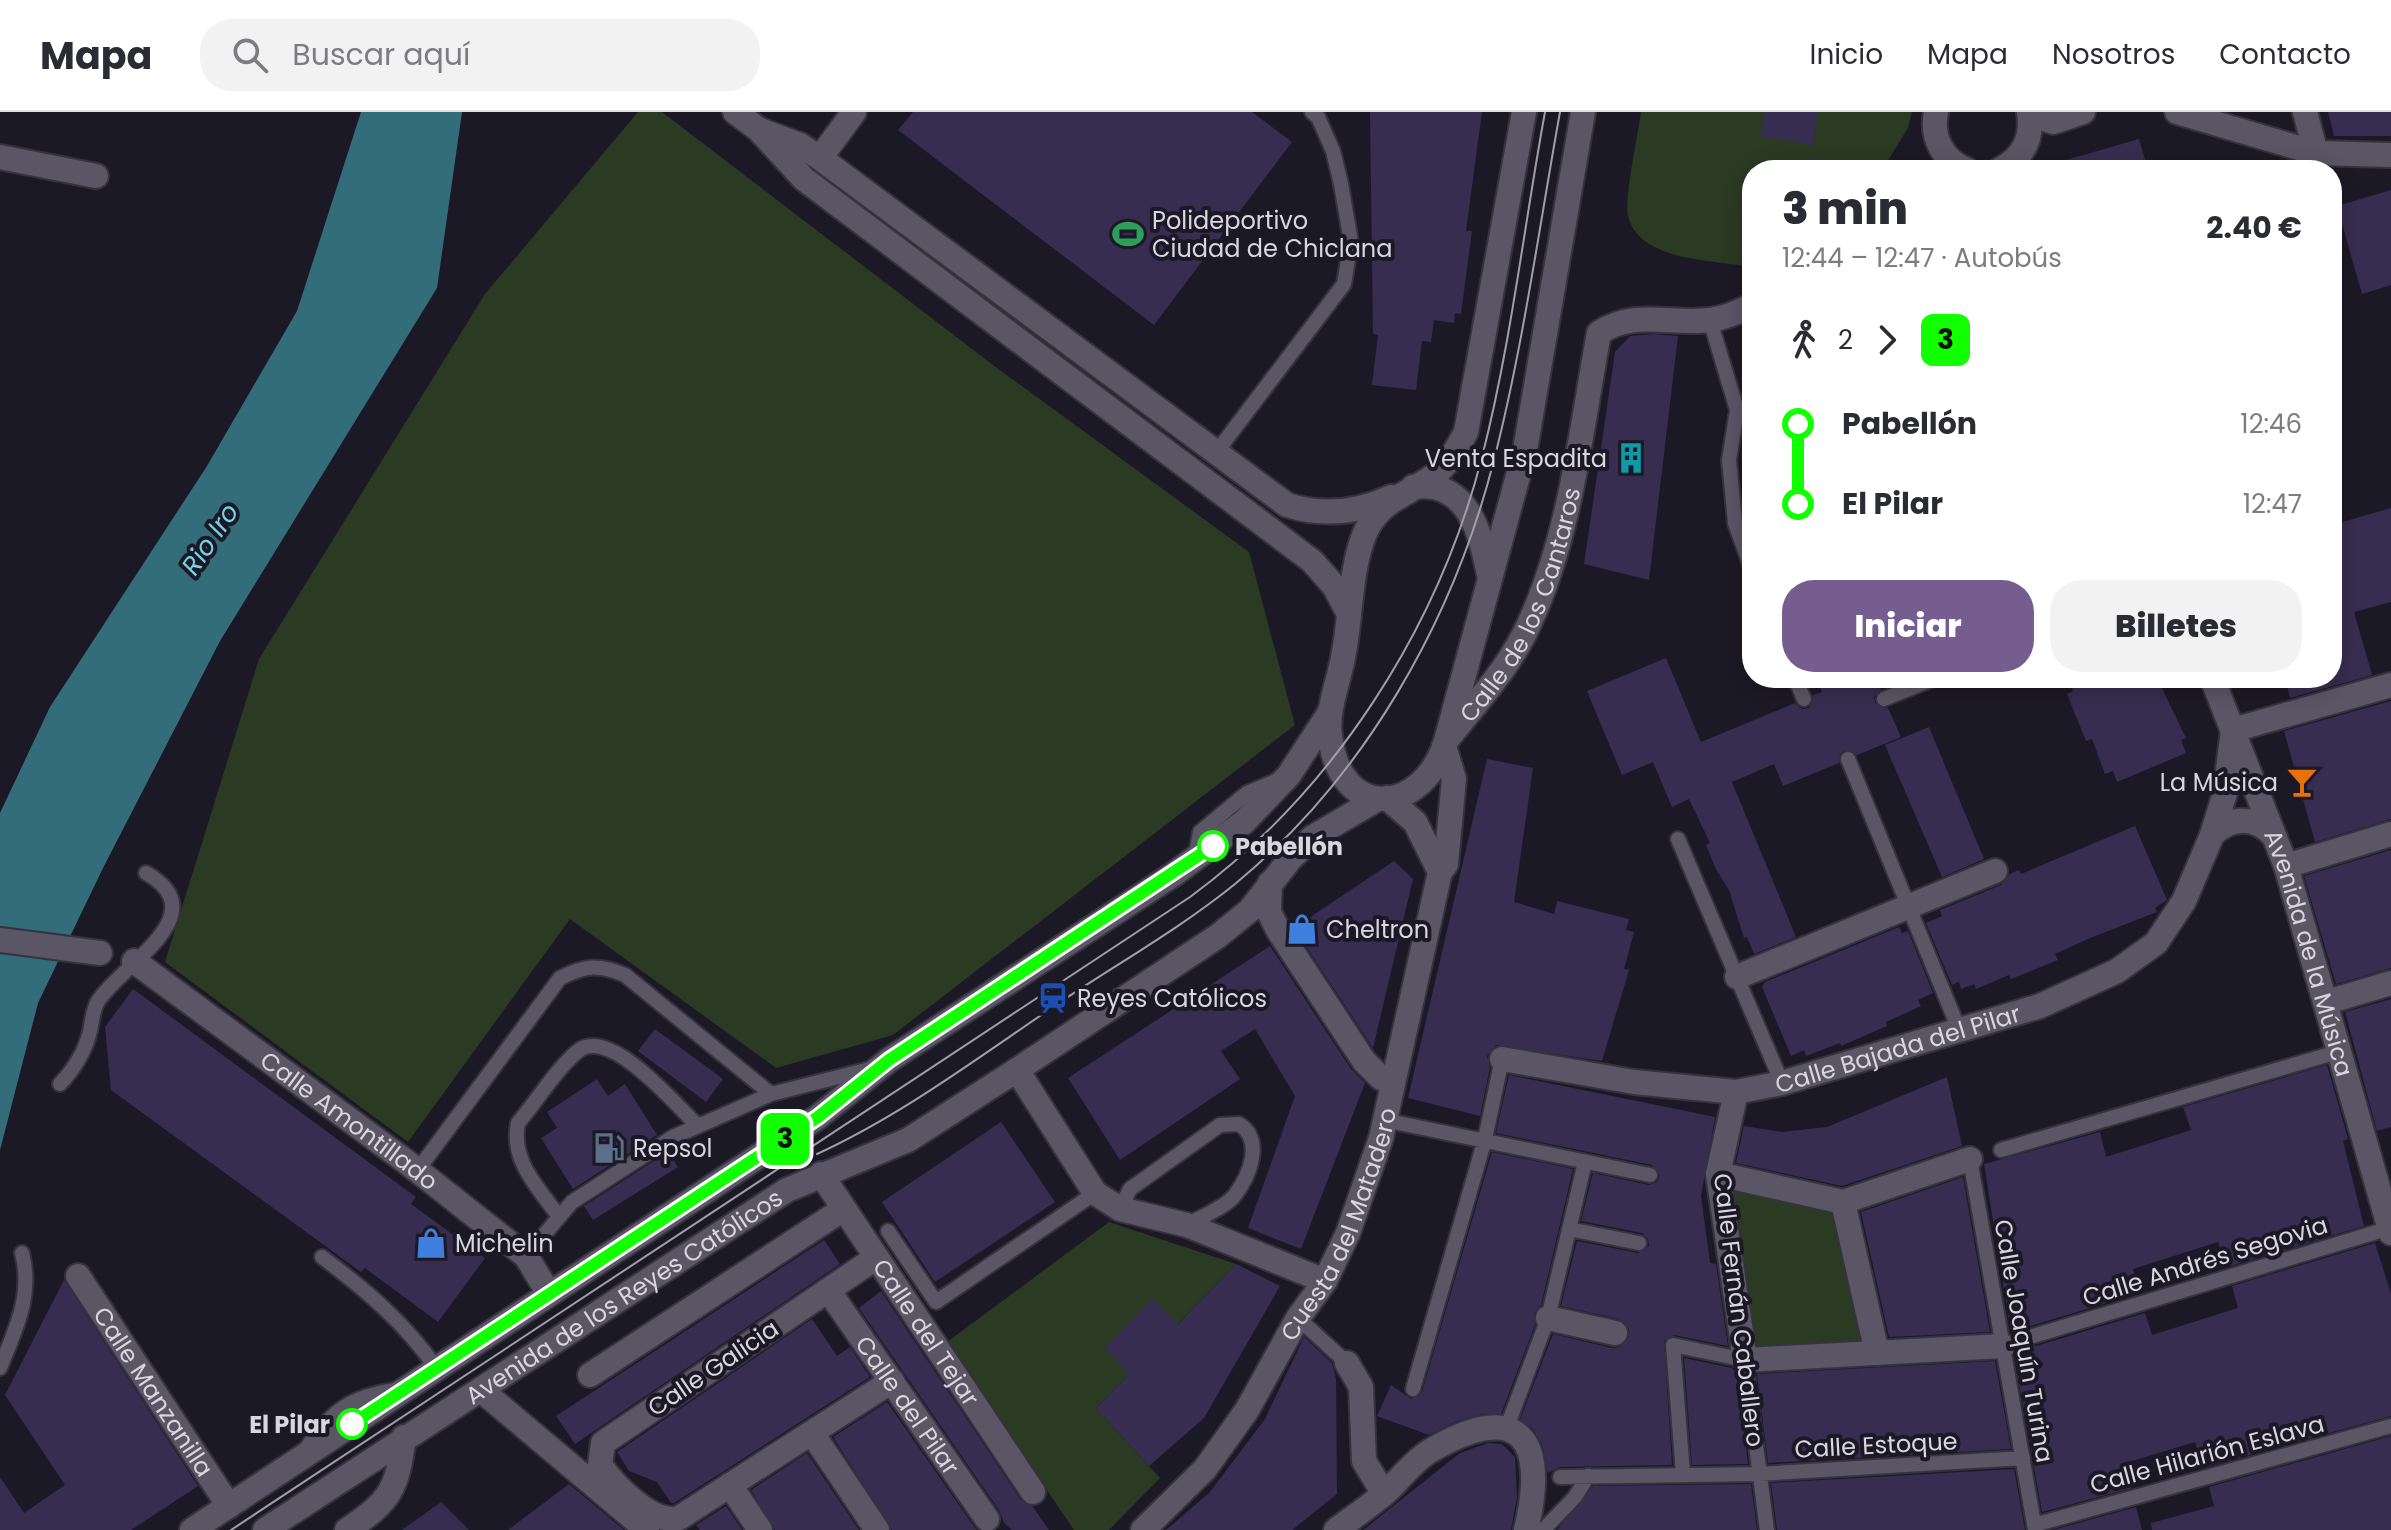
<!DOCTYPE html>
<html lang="es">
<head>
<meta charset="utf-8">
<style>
  body { margin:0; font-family:Poppins,sans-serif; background:#f2f2f3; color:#2b2b33; height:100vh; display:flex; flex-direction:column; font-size:30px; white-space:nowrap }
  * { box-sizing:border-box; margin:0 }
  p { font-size:26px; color:#7c7c81 }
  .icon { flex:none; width:44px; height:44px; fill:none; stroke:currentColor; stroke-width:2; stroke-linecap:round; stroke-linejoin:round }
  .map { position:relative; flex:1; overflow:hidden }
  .panel { position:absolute; left:1742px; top:48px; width:600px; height:528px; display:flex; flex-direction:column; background:#fff; border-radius:32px; box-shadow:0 4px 20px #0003 }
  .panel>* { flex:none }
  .badge { padding:0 16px; border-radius:12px; font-size:28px; line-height:52px }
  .map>.badge { position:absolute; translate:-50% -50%; box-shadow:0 0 0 4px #fff }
  .legs { display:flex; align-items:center; gap:12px; height:88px; padding:0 40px; font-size:26px }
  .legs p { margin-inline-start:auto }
  .head { display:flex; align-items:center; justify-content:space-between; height:136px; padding:0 40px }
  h1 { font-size:44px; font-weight:800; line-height:60px }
  .button { display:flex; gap:16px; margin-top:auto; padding:16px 40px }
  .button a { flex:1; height:92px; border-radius:32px; background:#755e8f; color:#fff; font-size:32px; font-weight:800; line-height:92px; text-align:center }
  .button a+a { background:#f2f2f3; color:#2b2b33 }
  ul { padding:0 40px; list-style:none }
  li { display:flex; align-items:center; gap:28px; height:80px; font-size:30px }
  li i { display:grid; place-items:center; width:12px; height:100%; margin:0 10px; background:currentColor }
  li i::after { content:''; width:20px; height:20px; margin:-10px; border:6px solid; border-radius:50%; background:#fff }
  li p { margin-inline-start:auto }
  li:first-child i { background:linear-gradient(#0000 50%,currentColor 0) }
  li:last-child i { background:linear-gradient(currentColor 50%,#0000 0) }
  header { display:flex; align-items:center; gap:48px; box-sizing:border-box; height:112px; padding:0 40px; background:#fff; border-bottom:2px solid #e1e1e2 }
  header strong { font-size:38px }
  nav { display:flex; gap:44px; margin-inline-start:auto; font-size:28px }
  .search { width:560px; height:72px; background:#f2f2f3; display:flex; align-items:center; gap:20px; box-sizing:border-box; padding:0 28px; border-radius:32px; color:#7c7c81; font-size:30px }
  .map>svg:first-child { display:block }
</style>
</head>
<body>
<header>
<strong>Mapa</strong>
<div class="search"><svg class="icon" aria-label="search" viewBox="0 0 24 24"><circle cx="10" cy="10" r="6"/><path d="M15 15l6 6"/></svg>Buscar aquí</div>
<nav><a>Inicio</a><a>Mapa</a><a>Nosotros</a><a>Contacto</a></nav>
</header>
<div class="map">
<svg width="2391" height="1418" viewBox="0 0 2391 1418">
  <rect width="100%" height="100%" fill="#1c1926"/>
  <path fill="#2b3a23" d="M638,0H662L997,256L1249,440L1295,613L893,923L776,956L570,807L408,1030L165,850L259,547L485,182Z
    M1641,0H1912L1908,16L1882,58H1752V155C1715,148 1639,150 1628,104C1624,87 1638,22 1641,0Z
    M1727,1076L1833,1099L1865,1231L1754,1240Z
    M1109,1110L1236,1152L1096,1296L1160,1366L1109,1418H1074L947,1230Z"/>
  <path fill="#346d7a" d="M361,0H462L437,176L220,529L103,756L38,891L0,1038V701L50,595L207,354L297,199Z"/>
  <path fill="#372d50" d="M913,0H1252L1292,30L1154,213L898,18Z
    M1370,0H1482L1466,119H1472L1461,202L1455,201L1454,211L1434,208L1431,230L1422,229L1416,278L1372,273L1378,223L1373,222Z
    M1764,0H1818L1813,33L1760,24Z
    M2328,0H2391V24H2334Z
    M2139,27L2148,58H2053L2052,52Z
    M2391,78V173L2362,182L2337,94Z
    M1653,222L1678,224L1649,468L1584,452L1615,240L1630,224Z
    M2391,396V490L2354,500L2372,563L2290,586L2285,566H2332V445L2338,444L2332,413Z
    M1666,546L1701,630L1795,591L1802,597L1809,596L1813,583L1822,580L1816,566H1876L1881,578L1874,585L1875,591L1888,596L1901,625L1857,643L1845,638L1840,642L1839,651L1783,674L1774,652L1732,670L1796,825L1754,842L1747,825L1744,826L1729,778L1716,757L1706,733L1710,731L1689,687L1672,695L1653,650L1622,663L1587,579Z
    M2068,566H2157L2186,626L2181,628L2186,641L2117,670L2113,659L2105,662L2092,627L2086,629L2067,582L2073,579Z
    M2391,589V707L2315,730L2284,619Z
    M1929,615L1984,747L1942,765L1885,633Z
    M1487,647L1533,656L1514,790L1554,802L1557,789L1629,807L1626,818L1634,820L1624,857L1629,858L1602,949L1496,933L1487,944L1490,955L1480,1004L1408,986Z
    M2135,714L2167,788L2155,796L2157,800L2090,826L2055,842L2058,848L2011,867L2009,863L1976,877L1974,872L1961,877L1959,870L1952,873L1926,811L1942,804L1940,798L2001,773L2010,762L2019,758L2021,762Z
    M2391,738V856L2336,872L2304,764Z
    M1394,749L1413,767L1373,936L1294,816Z
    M1899,815L1902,821L1908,819L1933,881L1918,888L1921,894L1886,910L1887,914L1841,934L1840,931L1806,944L1804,938L1791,944L1762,875L1765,870Z
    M1270,834L1351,957L1365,971L1301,1137L1248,1116L1295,984L1255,917L1221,939L1240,967L1120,1048L1068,966Z
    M133,877L416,1085L411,1092L485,1146L438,1210L365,1156L361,1160L111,978L105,915Z
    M2391,887V1015L2377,1019L2345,900Z
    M655,917L723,967L706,990L638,939Z
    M2327,953L2348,1027L2343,1029L2364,1114L2227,1155L2218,1130L2133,1157L2140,1181L2030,1214L2023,1226L2027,1232L2036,1234L2145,1201L2152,1223L2238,1196L2232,1174L2375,1131L2391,1182V1304L2203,1356L2195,1330L2126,1351L2132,1376L2042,1400L2014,1243L2018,1232L2011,1221L1984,1052L2100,1020L2106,1045L2191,1018L2183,995Z
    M1509,963L1715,1005L1701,1084L1710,1151L1716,1152L1728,1234L1674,1223L1664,1229L1672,1353L1560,1355L1548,1361L1542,1332L1532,1316L1520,1308L1553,1222L1612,1236L1620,1235L1629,1225V1216L1619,1207L1561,1194L1577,1129L1638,1141L1649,1134L1648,1127L1642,1121L1581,1109L1593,1061L1649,1073L1657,1070L1660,1064L1652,1053L1496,1021Z
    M1947,965L1962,1034L1842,1074L1736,1051L1744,1014L1782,1020L1827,1015Z
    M597,967L608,984L625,972L657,1023L573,1077L541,1026L557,1016L547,1000Z
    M1001,1010L1055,1090L935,1170L882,1090Z
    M668,1040L678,1055L593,1108L584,1094Z
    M1492,1040L1573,1057L1541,1193L1534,1202L1535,1213L1501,1302H1482L1457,1309L1429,1323L1377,1304L1391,1273L1411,1287L1422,1280Z
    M1963,1065L1990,1220L1889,1225L1861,1100Z
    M824,1128L840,1152L575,1332L556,1304Z
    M1236,1152L1280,1174L1204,1306L1149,1354L1096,1296L1129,1262L1105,1235L1152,1187L1178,1212Z
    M64,1168L198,1374L131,1418H0V1365L24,1401L65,1373L5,1283Z
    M881,1179L1021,1388L1033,1395L1049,1418H1012L1004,1411L999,1398L859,1196Z
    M812,1207L837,1244L850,1235L870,1265L674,1391H671L657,1370L629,1359L617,1340Z
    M1304,1225L1332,1251L1336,1267L1337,1382L1292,1418H1166L1210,1380L1265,1307Z
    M1684,1246L1732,1256L1736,1260L1748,1352L1692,1353Z
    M1995,1249L2011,1337L1768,1351L1757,1262Z
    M887,1290L975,1416L977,1418H892L833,1325Z
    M2391,1324V1418H2152L2151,1411L2214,1394L2209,1375Z
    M1488,1331L1502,1332L1515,1345L1517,1385L1511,1418H1363L1460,1341Z
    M807,1341L859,1418H775L751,1378Z
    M2014,1357L2025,1418H1777L1771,1371Z
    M569,1372L624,1418H508Z
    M1751,1372L1757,1418H1557L1593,1374Z
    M441,1390L469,1418H402Z
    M726,1394L742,1418H700L696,1413Z
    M2136,1395L2142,1418H2053Z"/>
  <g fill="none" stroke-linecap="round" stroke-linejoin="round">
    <defs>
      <path id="lane" d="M1710,208L1737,298L1729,348L1735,411L1752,458
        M1215,342L1344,172L1351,130L1341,72L1333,39L1318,5L1312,0
        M1795,566L1804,587
        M1884,587L1936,566
        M1848,647L1960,920
        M1678,727L1782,971
        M1195,748L1200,720L1247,681L1278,668
        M60,972C75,956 85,940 90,919C92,910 93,897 98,889C122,852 218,802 146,761
        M1384,1008L1650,1063
        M2001,1038L2341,939
        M1970,1047L2035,1418
        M417,1059L560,866C586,853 599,852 625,863L771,982
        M1120,1097L1130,1077L1220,1013L1239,1012C1264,1028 1250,1063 1235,1083C1225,1096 1200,1105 1187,1113
        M559,1105C539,1076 510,1049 518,1011C537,989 556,957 578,939C610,914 675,992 697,1013
        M1569,1117L1639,1131
        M888,1119L936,1190L1095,1081
        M526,1144L572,1090L673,1025L771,982L870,957
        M322,1145C366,1178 405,1211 437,1257
        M1298,1206L1347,1251
        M2033,1224L2390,1116
        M0,1256C16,1216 33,1183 22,1141
        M1413,1277L1485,1027L1502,947
        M1507,1315L1548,1206L1585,1050
        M305,1339C329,1300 351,1284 396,1278
        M1683,1362L1673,1233L1745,1248L1767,1418
        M1560,1365L1759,1362L2023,1346
        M2034,1413L2391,1314
        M1543,1418L1575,1385L1588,1364"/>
      <g id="street">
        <path d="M2177,0L2316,41L2391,43"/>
        <path d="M2305,0L2316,41"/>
        <path d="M2029,1L2053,10L2083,0"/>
        <path d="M0,45L96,64"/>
        <path d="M820,46L854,0"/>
        <path id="s1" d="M1446,629C1475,592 1511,554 1530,510C1571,421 1581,317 1599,221C1635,197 1670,213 1710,208C1725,206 1739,200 1752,193"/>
        <path d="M2212,723C2232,704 2255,704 2274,724"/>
        <path d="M2286,754L2391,722"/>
        <path d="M1270,771L1269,800L1278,818L1364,949L1381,966L1393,970"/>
        <path d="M0,828L100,841"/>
        <path id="s2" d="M134,849L408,1051L526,1144L549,1182"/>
        <path d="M1737,865L1995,759"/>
        <path d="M2327,890L2391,871"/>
        <path id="s3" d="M1502,947L1634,970L1736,980L1782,971L2040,894L2117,859L2156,831L2184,789L2212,723L2225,681L2233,618L2391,573"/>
        <path d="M1017,958L1095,1081L1120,1097L1187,1113L1325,1169"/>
        <path d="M1736,980L1718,1062L1745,1248L2003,1234"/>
        <path id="s4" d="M821,1062L1033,1380"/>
        <path d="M1718,1062L1843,1090L1970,1047"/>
        <path d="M1843,1090L1877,1241"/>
        <path d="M874,1147L603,1331L600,1353C615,1374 652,1413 679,1406L892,1269"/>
        <path id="s5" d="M78,1164L229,1394"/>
        <path id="s6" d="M828,1178L987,1407"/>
        <path d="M1548,1206L1615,1221"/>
        <path d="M1347,1251L1361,1275L1364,1349L1384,1382"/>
        <path d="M590,1263L842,1098"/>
        <path d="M481,1278L647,1418"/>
        <path d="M812,1321L877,1418"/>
        <path d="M730,1373L760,1418"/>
        <path d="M347,1418C391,1389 397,1377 404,1325"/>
        <path d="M1336,1418C1352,1406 1370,1394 1385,1381C1400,1368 1413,1349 1430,1339C1520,1286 1548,1327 1526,1418"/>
      </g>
      <g id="secondary">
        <path d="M735,0L758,17L804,67L1312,449L1334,474L1349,502"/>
        <path d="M1524,0L1466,320C1457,337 1446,356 1429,367C1401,385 1375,392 1363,426C1350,462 1351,503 1344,540C1340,567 1326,597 1330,624C1340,709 1422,705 1446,629L1525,338L1583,0"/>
        <path d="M1936,0C1931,25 1942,48 1967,58"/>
        <path d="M760,18L800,33L820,46L1287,393C1322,404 1357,401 1391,385"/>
        <path d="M1999,58C2023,46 2033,27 2029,0"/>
        <path d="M1413,375C1468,368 1480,420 1489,462"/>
        <path id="s7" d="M2212,566L2286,754L2391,1121"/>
        <path d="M1387,686L1415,710L1440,760"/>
        <path d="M192,1418L818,1005L889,948L1174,762L1244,710L1289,663L1330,600"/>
        <path id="s8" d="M265,1418L787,1078L908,1028L1017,958L1218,824L1250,798L1291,746L1313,725L1376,688"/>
        <path id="s9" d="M1143,1418L1205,1357L1247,1298L1298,1206L1325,1169L1348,1121L1381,1026L1440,760L1446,752L1454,667L1444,634"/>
      </g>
    </defs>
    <use href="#lane" stroke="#35333d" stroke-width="18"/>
    <use href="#street" stroke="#35333d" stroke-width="28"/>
    <use href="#secondary" stroke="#35333d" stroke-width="28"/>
    <use href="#lane" stroke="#5a5666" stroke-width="14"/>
    <use href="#street" stroke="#5a5666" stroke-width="24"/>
    <use href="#secondary" stroke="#5a5666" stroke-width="24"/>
    <path stroke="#a09ea8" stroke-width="2" d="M817,1042C906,1001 984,941 1065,887C1122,849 1182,815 1235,772C1364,666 1453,509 1494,348C1523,235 1539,116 1560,0
      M231,1418L1190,785C1333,680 1438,517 1482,345C1511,232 1524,114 1545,0"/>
  </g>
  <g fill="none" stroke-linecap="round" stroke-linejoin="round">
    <defs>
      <path id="line-1" d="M352,1312L818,1005L889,948L1213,734"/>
    </defs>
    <use href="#line-1" stroke="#fff" stroke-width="18"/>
    <use href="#line-1" stroke="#1f0" stroke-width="12"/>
  </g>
  <defs>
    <symbol id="stadium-bare" viewBox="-9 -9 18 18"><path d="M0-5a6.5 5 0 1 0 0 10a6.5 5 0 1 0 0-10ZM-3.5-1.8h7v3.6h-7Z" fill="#2e9e5b" stroke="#1c1926" stroke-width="2.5" paint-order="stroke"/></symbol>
    <symbol id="building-bare" viewBox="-9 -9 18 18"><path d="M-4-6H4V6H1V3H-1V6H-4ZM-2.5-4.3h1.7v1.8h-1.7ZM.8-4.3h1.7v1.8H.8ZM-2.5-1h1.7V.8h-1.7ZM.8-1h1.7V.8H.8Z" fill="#0f9aa8" stroke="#1c1926" stroke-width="2.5" paint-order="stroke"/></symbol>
    <symbol id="bar-bare" viewBox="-9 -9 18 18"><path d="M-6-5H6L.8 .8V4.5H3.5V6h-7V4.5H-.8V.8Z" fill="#e8710a" stroke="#1c1926" stroke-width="2.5" paint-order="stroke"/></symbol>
    <symbol id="shop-bare" viewBox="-9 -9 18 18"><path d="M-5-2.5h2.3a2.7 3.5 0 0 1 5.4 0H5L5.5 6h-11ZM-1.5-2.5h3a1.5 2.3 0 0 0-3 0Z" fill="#3f7fe0" stroke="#1c1926" stroke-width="2.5" paint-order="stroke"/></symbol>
    <symbol id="station-bare" viewBox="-9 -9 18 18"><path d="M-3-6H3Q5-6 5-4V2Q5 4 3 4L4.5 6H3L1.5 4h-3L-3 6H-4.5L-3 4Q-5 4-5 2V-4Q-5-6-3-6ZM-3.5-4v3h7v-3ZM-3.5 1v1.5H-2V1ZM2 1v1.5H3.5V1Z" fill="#1a4fb4" stroke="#1c1926" stroke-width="2.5" paint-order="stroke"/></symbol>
    <symbol id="fuel-bare" viewBox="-9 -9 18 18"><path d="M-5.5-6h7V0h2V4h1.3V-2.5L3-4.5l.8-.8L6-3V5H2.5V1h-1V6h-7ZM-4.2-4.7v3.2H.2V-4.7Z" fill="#5c6f8a" stroke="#1c1926" stroke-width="2.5" paint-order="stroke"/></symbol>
  </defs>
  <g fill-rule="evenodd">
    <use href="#stadium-bare" x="1106" y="100" width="44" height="44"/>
    <use href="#building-bare" x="1609" y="324" width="44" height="44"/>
    <use href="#bar-bare" x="2280" y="648" width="44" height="44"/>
    <use href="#shop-bare" x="1280" y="795" width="44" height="44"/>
    <use href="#station-bare" x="1031" y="864" width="44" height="44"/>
    <use href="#fuel-bare" x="587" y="1014" width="44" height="44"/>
    <use href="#shop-bare" x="409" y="1109" width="44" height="44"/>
  </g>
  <g fill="#fff" stroke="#1f0" stroke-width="4">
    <circle cx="1213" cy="734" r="14"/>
    <circle cx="352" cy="1312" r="14"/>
  </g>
  <g text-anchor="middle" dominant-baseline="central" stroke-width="8" stroke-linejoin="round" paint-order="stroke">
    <g font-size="24" fill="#d8d6df" stroke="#1c1926" text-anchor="start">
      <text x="1152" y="108">Polideportivo<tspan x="1152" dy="28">Ciudad de Chiclana</tspan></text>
      <text x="1607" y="346" text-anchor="end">Venta Espadita</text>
      <text x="2278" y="670" text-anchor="end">La Música</text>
      <text x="1326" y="817">Cheltron</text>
      <text x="1077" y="886">Reyes Católicos</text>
      <text x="633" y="1036">Repsol</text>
      <text x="455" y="1131">Michelin</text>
    </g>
    <g font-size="24" fill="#d8d6df" stroke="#1c1926">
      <text stroke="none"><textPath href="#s1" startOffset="158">Calle de los Cantaros</textPath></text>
      <text stroke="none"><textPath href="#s7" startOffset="292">Avenida de la Música</textPath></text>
      <text stroke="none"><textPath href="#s3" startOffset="404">Calle Bajada del Pilar</textPath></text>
      <text stroke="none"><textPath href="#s2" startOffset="268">Calle Amontillado</textPath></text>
      <text stroke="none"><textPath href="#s9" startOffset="368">Cuesta del Matadero</textPath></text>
      <text transform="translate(2205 1149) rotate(-17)">Calle Andrés Segovia</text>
      <text stroke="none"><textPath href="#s8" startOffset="428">Avenida de los Reyes Católicos</textPath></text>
      <text transform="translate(1739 1198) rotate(83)">Calle Fernán Caballero</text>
      <text stroke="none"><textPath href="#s4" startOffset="190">Calle del Tejar</textPath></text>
      <text transform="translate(2024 1229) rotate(80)">Calle Joaquín Turina</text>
      <text transform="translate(713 1256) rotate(-34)">Calle Galicia</text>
      <text stroke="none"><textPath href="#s5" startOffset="138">Calle Manzanilla</textPath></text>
      <text stroke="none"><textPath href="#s6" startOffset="140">Calle del Pilar</textPath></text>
      <text transform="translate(1876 1333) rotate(-3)">Calle Estoque</text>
      <text transform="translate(2207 1342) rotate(-15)">Calle Hilarión Eslava</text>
    </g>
    <g font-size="24" font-weight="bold" fill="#d8d6df" stroke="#1c1926" text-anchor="start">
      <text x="1235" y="734">Pabellón</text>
      <text x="330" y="1312" text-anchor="end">El Pilar</text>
    </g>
    <g font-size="26" font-style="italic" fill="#76d2e7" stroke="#1c1926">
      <text transform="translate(210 427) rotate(-56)">Rio Iro</text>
    </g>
  </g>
</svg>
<b class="badge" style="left:785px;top:1027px;background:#1f0;color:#111">3</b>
<section class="panel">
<div class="head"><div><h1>3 min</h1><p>12:44 – 12:47 · Autobús</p></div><b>2.40 €</b></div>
<div class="legs"><svg class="icon" aria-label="walk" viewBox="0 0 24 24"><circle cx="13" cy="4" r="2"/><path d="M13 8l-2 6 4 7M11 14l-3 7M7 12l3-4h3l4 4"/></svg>2<svg class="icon" aria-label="forward" viewBox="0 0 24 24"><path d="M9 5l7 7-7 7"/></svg><b class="badge" style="background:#1f0;color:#111">3</b></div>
<ul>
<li><i style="color:#1f0"></i><b>Pabellón</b><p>12:46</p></li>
<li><i style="color:#1f0"></i><b>El Pilar</b><p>12:47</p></li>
</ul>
<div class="button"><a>Iniciar</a><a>Billetes</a></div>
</section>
</div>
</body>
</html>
